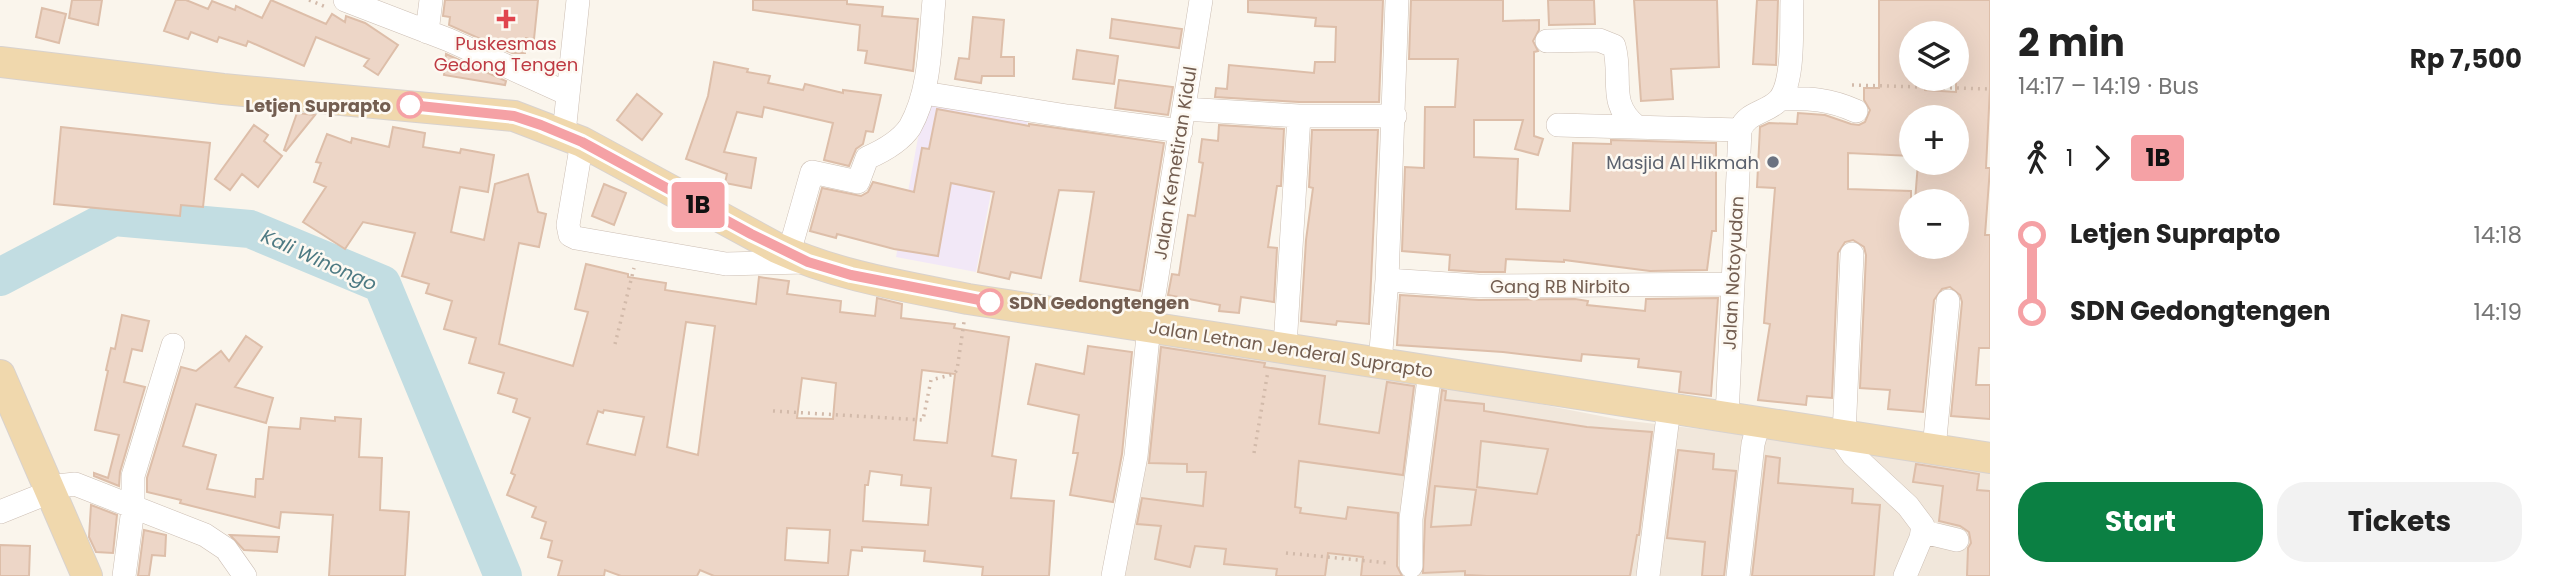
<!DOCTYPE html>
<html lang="en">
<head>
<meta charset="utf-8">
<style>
  body { margin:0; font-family:Poppins,sans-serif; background:#f2f2f2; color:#222; height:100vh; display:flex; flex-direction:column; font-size:26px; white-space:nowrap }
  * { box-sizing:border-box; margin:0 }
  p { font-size:23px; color:#767676 }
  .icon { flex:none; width:38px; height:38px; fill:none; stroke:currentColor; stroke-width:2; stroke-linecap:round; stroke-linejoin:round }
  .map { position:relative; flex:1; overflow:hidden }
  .drawer { display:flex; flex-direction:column; background:#fff; width:560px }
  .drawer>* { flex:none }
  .badge { padding:0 14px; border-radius:5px; font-size:24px; line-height:46px }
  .tools { position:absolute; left:1899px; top:21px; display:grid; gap:14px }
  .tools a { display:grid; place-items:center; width:70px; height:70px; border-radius:50%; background:#fff; box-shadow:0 7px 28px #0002; font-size:35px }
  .map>.badge { position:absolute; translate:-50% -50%; box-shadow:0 0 0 4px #fff }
  .legs { display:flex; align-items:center; gap:10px; height:77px; padding:0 28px; font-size:23px }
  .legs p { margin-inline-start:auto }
  .summary { display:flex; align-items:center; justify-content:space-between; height:119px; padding:0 28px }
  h1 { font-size:38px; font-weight:700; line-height:52px }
  .primary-button { display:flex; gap:14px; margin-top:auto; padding:14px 28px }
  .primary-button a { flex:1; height:80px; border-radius:28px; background:#0b8043; color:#fff; font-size:28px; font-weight:700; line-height:80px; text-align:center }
  .primary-button a+a { background:#f2f2f2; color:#222 }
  ul { padding:0 28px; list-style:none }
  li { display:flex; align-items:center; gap:24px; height:77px; font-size:26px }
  li i { display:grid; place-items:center; width:10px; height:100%; margin:0 9px; background:currentColor }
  li i::after { content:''; width:18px; height:18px; margin:-9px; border:5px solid; border-radius:50%; background:#fff }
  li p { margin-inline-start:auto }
  li:first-child i { background:linear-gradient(#0000 50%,currentColor 0) }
  li:last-child i { background:linear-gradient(currentColor 50%,#0000 0) }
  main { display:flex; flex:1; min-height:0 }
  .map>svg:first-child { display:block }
</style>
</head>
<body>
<main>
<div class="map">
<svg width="1990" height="576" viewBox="0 0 1990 576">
  <rect width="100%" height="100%" fill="#faf5ec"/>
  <path fill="#f1e7db" d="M1151,338L1489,394L1621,420L1778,438L1990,469V576H1117Z"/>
  <path fill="#f2e8f7" d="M927,89L1030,109L1020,165L997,161L976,272L896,257Z"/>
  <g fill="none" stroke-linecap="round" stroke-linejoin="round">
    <path stroke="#c2dde2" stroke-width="38" d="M0,277L114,217L250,229L382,284L503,576"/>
  </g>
  <path fill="#edd6c7" stroke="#ddbea9" stroke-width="2" fill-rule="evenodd" d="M72,0H102L98,25L69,18Z
    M176,0H186L208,9L212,1L235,10L236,6L262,18L271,0L326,24L332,14L345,22L346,16L365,23L398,45L378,75L364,66L369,59L316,37L304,66L248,41L246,46L219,37L217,42L191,32L188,39L164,31Z
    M445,0H538L534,39L526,38L525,53H512L449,25L450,17L443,16Z
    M753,0H847V4L883,7L882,16L918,19L913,71L865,63L867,51L858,50L860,25L753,10Z
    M1248,0H1383L1379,102H1299L1215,97L1216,88L1227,89L1229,65L1314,73L1315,62H1335L1336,27L1315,26L1316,18L1248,12Z
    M1411,0H1503V21L1539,20V30L1533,41L1538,51L1534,52V136L1543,139L1538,155L1515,149L1523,120H1474V157L1518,159L1516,209L1570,211L1573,143L1611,144V140L1716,143V231H1712L1707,270L1650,271L1564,260V262L1506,259L1505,272H1479L1449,270L1450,255L1402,251L1405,167L1424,168L1425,107H1455L1458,59H1409Z
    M1548,0H1594L1595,24L1549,25Z
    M1634,0H1717L1719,67L1671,69L1673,99L1641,101Z
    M1757,0H1778L1776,65L1753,64Z
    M1879,0H1990V88L1986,168H1990L1985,235H1990V348H1979L1976,385H1990V419L1951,416L1962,302L1960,295L1950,287L1942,289L1934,300L1923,412L1888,409L1890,390L1860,388L1866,255L1864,247L1853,240L1845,242L1838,253L1832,398L1807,396L1806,405L1758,400L1770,324L1764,323L1775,188L1757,187L1760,127L1769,123L1797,124L1798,113L1825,115L1851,124L1859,125L1865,122L1870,110L1864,100V88H1879ZM1911,33H1956V92L1925,90V79H1911ZM1911,117H1956V164L1918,163L1915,201H1960L1956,247H1911V191L1848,189V153L1911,156Z
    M42,8L66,14L59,43L36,37Z
    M973,17L1004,20L1001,57H1014V76H982L981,83L955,79L959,58L969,59Z
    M1112,19L1182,29L1179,48L1110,38Z
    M1077,50L1118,56L1114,84L1073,79Z
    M446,54L506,81L505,85L444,75Z
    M714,62L748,69L747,72L770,76L768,83L803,90L805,84L843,93V90L881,95L873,132L866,131L863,144L856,149L849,166L824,160L833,123L764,107L762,117L737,112L724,152L756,158L751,188L725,183L727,174L686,159L708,96Z
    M1119,80L1173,87L1168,115L1115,108Z
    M637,94L662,114L642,140L617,120Z
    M937,109L1029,126V124L1164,143L1140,291L1080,281L1094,192L1059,190L1041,278L1011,272L1009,279L978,272L994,192L951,183L938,256L894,249L837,234L836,238L810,231L822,188L861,196L868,192L873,182L914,192L922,148L929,149Z
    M297,113L315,115L286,151L284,150Z
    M254,125L268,135L264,141L282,156L258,187L242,174L230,190L215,179Z
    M1219,125L1284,129L1281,186H1277L1268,247L1277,248L1274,302L1241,297L1239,313L1219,311L1220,305L1168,295L1172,274L1179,275L1188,215L1195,216L1203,163L1199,162L1202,139L1218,141Z
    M61,127L210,143L203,207L181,205L180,216L54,204Z
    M393,127L425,133L423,147L460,153L461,149L494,155L488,192L460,187L451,232L484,240L495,184L528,174L538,212L546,214L539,247L519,243L499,344L573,366L588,312L575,309L586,264L628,274V277L666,283L665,290L756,304L759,277L789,281L787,294L841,301L840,312L875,316L877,298L902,304L901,318L955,324L954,328L1009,337L992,456L1016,460L1011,498L1054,501L1049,576H982L983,567L924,561L925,551L862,547V551L851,550L848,576H714L700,570L697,576H621L605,570L604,576H558L562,561L548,557L552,541L541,538L546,522L532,517L536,507L507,495L515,475L511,473L530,418L513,412L517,399L498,393L504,373L469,363L476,338L444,329L452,301L426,293L429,284L402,276L415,233L363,222L345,249L303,222L326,187L314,182L321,163L316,162L327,134L351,143L352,138L389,147ZM686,322L715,326L698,455L667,447ZM922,370L955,374L947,443L914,440ZM802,378L836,383L833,419L797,418ZM604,410L644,417L635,455L587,444L598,411L603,413ZM870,471L902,475L901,485L931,488L928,525L863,521L865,485H868ZM787,528L830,530L828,563L785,560Z
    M1312,130H1378L1369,324L1337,321L1336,325L1301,321L1306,240L1313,188L1309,187Z
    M604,184L626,193L614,225L592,216Z
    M1400,295L1479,300L1575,299L1588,301L1587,305L1645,311L1646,299L1718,298L1711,396L1679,392L1681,372L1638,367L1639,359L1582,354L1581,361L1503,352L1397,345Z
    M122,315L149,321L142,351L132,349L124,382L145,387L120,472L119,486L94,476V473L108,478L119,435L95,430L108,371L106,370L111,348L115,349Z
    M246,336L262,347L235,387L273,398L266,423L196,404L183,446L216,455L207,489L255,497L256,479H263L269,427L300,429L301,418L335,421V417L361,419L359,457L382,458L380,510L409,512L405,576H329L333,515L281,512L279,528L180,503L181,500L147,492V478L181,367L196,371L221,351L229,361Z
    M1088,346L1132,352L1122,454L1113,502L1070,495L1078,453H1073L1079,415L1028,404L1036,364L1084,374Z
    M1161,347L1265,363L1264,367L1325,376L1319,424L1379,433L1387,382L1414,386L1403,475L1299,461L1295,507L1301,508L1300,513L1346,519L1348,507L1398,513L1397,566L1402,576H1361L1363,557L1328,553L1325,576H1276L1277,569L1224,564L1226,549L1195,546L1190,567L1155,559L1161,526L1137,524L1142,498L1203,506L1206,472H1187V464L1149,463Z
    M1442,390L1446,391L1445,400L1484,404V411L1587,427L1652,432L1639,535H1637L1630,576H1487L1465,575V571L1423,573L1425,520ZM1481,441L1548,449L1537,494L1477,487ZM1435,486L1476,490L1471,525L1431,527Z
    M1678,450L1714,454L1713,469L1736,471L1724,576H1702L1705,542L1667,538Z
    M1766,456L1780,458L1778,483L1853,489L1852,503L1880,505L1874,576H1752Z
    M1916,464L1979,474L1977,490L1990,491V576H1967L1968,548L1971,543L1969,532L1960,526L1939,521L1943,486L1913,482Z
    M91,505L117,515L113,553L96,552L89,537Z
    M144,530L166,535L165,556L152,555L149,576H138Z
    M230,535L279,537L277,552L244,550Z
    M0,545L30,546L29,576H0Z"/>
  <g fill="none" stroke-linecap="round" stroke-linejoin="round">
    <defs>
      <path id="minor" d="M345,0L449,40L568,94
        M427,32L431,0
        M1547,41L1599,40L1614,46C1623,77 1607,103 1636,126
        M924,93L1067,116L1181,131
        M1781,99C1810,98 1829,99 1856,111
        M1184,109L1299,116H1395
        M1558,125L1740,130
        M564,133L578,0
        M582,142L568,225L570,235L576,238L726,264L806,262
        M789,253L812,172L858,182L867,158C883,151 900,142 910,127C931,90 930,41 934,0
        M1387,280L1479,286L1733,284
        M1285,347L1299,116
        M1380,362L1387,280L1397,0
        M1727,417L1740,130C1747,112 1766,113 1778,101C1795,84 1791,25 1792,0
        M1838,434L1853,455L1908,506L1923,526L1921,538L1905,576
        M1844,435L1852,254
        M1934,449L1948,301
        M48,487L75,484L205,535L226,549L245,576
        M0,512L50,492
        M1924,532L1957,540
        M1411,566V519L1430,371
        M124,576L133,509V476L173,345
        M1113,576L1136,456L1149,326L1201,0
        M1648,576L1669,408
        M1738,576L1753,444L1759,422"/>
      <path id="major" d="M0,62L223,89L514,116L582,142L777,248C838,276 903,286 968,299L1990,458
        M0,375L87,576"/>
    </defs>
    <use href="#minor" stroke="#ccbeb3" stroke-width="24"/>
    <use href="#major" stroke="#d8d2ce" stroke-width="32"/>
    <path stroke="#d2baaa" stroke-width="3.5" stroke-dasharray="2 5" stroke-linecap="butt" d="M309,0L326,7
      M1852,85L1990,89
      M615,344L634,268
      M773,411L923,420L931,380L954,374L957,370L964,322
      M1254,453L1268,371
      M1286,553L1389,563"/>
    <use href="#minor" stroke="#fff" stroke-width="23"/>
    <use href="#major" stroke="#f0d8ad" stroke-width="30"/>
  </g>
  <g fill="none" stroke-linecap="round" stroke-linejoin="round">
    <defs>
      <path id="line-1" d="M410,105L514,116L541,125L582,142L751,234L808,262L851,275L990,302"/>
    </defs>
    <use href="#line-1" stroke="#fff" stroke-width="16"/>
    <use href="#line-1" stroke="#f5a1a5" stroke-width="10"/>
  </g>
  <path fill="#e0444e" stroke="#fdf9f2" stroke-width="2.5" d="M502.5 8.5h7v7h7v7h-7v7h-7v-7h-7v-7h7z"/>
  <g fill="#fff" stroke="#f5a1a5" stroke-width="3.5">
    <circle cx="410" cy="105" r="12"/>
    <circle cx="990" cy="302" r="12"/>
  </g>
  <circle fill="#6b7280" stroke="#fdf9f2" stroke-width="2.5" cx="1773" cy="162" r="7"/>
  <g text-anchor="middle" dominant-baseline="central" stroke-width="5" stroke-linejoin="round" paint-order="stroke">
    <g font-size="18" fill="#be3a42" stroke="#fdf9f2">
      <text x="506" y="43">Puskesmas<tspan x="506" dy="21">Gedong Tengen</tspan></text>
    </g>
    <g font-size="18" font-weight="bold" fill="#735e51" stroke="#fdf9f2" text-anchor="end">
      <text x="391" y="105">Letjen Suprapto</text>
      <text x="1009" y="302" text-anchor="start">SDN Gedongtengen</text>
    </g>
    <g font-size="18" fill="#5b616d" stroke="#fdf9f2" text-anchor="end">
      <text x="1759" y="162">Masjid Al Hikmah</text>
    </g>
    <g font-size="18" fill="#735e51" stroke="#fdf9f2">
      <text transform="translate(1175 163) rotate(-81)">Jalan Kemetiran Kidul</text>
      <text transform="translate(1733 273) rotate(-87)">Jalan Notoyudan</text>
      <text x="1560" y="286">Gang RB Nirbito</text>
      <text transform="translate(1291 349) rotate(9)">Jalan Letnan Jenderal Suprapto</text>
    </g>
    <g font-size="19" font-style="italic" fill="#4d7a83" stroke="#fdf9f2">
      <text transform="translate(319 260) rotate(24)">Kali Winongo</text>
    </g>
  </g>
</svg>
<div class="tools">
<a><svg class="icon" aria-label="layers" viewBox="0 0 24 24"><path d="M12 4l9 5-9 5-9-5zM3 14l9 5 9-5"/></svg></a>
<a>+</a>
<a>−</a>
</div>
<b class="badge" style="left:698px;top:205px;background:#f5a1a5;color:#111">1B</b>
</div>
<section class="drawer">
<div class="summary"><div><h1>2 min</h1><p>14:17 – 14:19 · Bus</p></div><b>Rp 7,500</b></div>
<div class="legs"><svg class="icon" aria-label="walk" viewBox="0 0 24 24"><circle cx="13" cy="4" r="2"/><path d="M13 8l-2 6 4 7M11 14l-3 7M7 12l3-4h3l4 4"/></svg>1<svg class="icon" aria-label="forward" viewBox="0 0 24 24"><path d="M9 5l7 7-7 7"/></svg><b class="badge" style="background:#f5a1a5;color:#111">1B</b></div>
<ul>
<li><i style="color:#f5a1a5"></i><b>Letjen Suprapto</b><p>14:18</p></li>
<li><i style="color:#f5a1a5"></i><b>SDN Gedongtengen</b><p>14:19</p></li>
</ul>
<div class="primary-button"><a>Start</a><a>Tickets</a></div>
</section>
</main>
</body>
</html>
